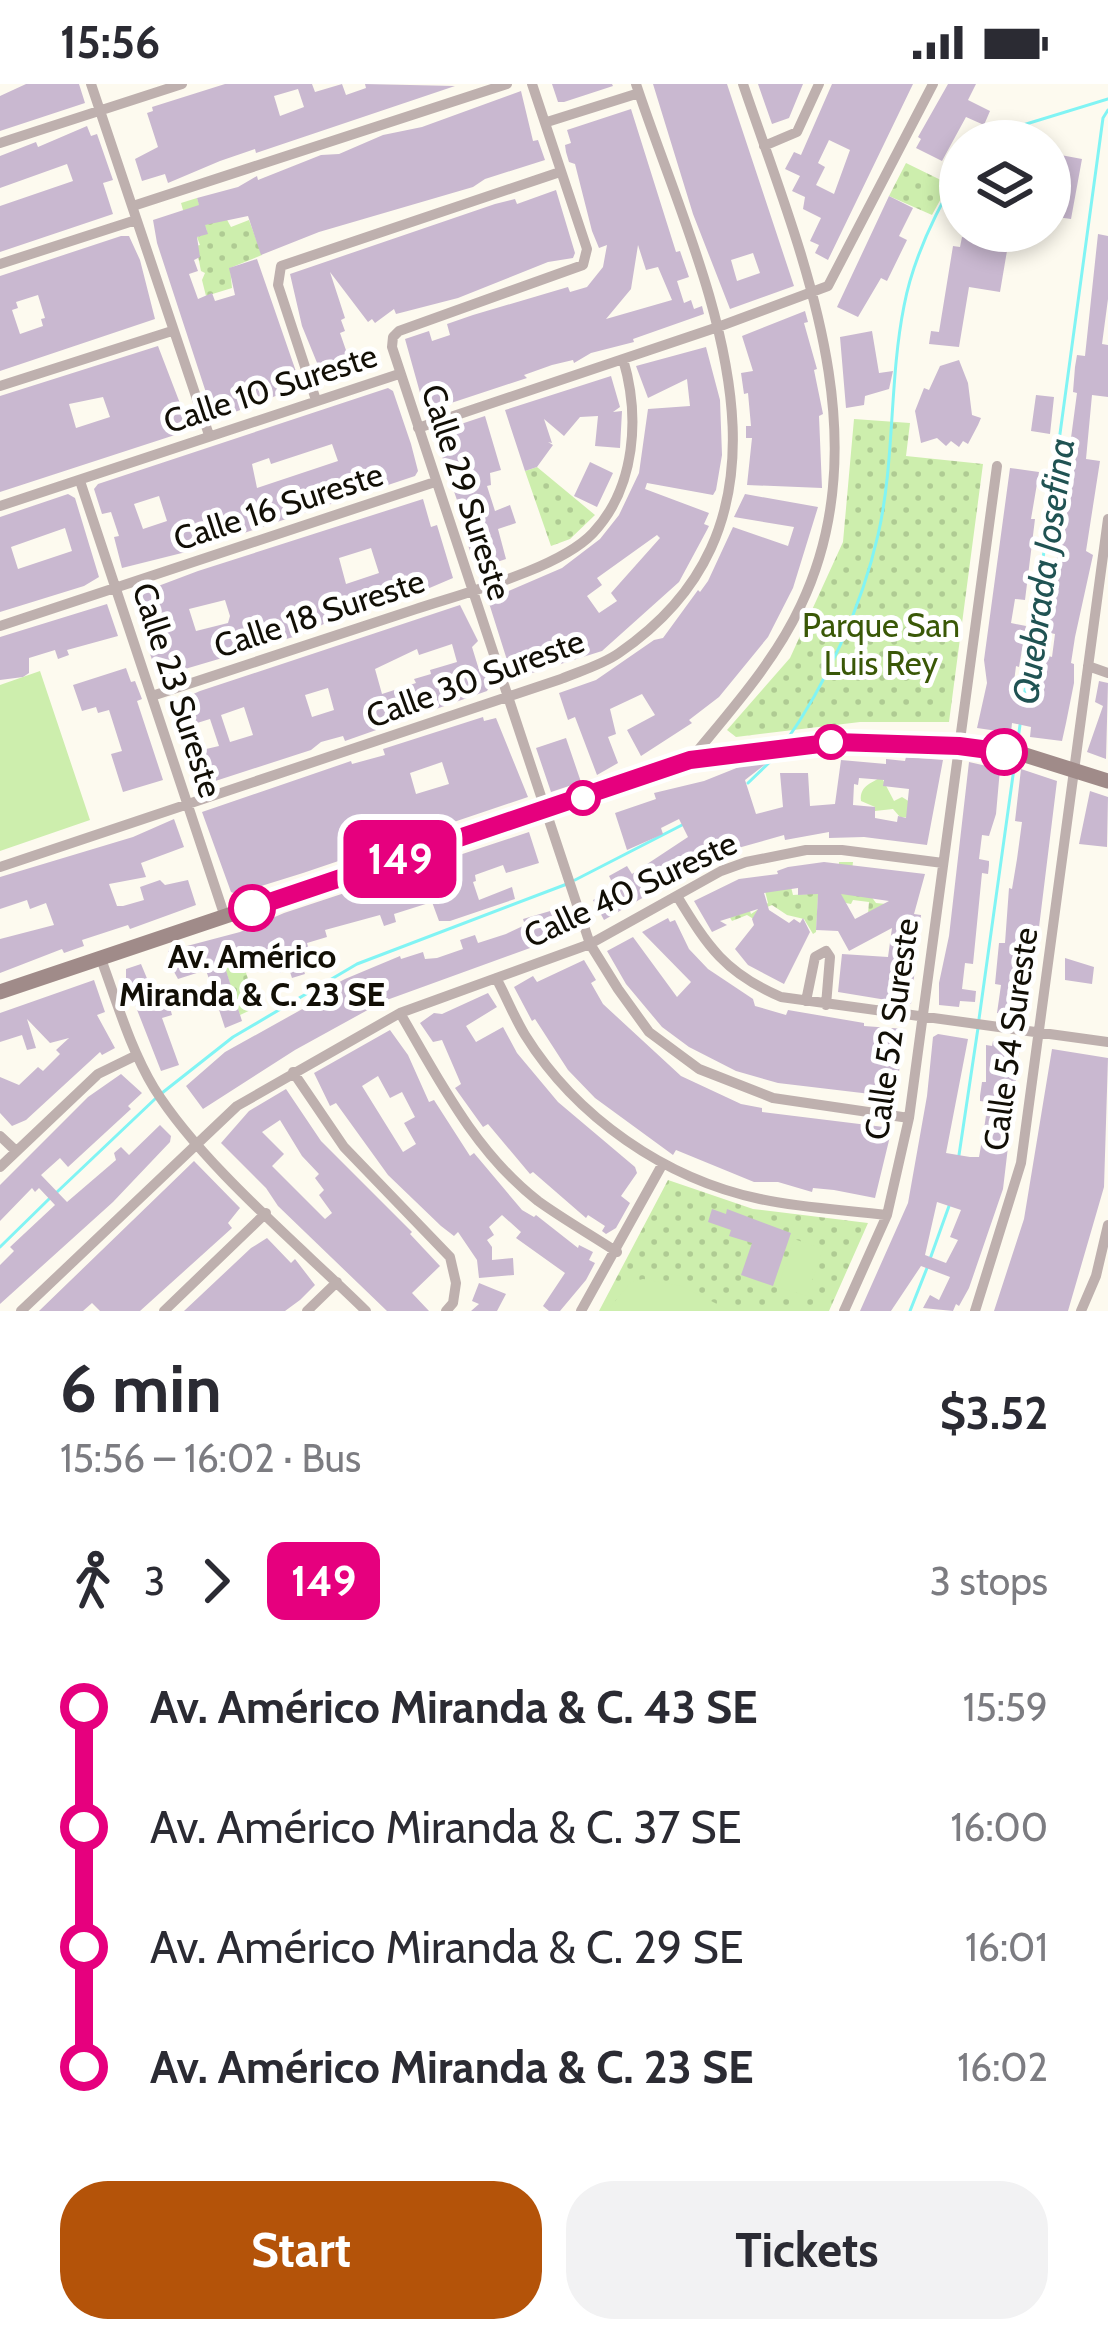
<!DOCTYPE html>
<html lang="en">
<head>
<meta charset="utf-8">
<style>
  body { margin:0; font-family:Cabin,sans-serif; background:#f2f2f3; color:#2b2b33; height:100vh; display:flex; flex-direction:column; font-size:45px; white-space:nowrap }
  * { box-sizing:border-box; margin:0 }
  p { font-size:39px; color:#7c7c81 }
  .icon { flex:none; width:66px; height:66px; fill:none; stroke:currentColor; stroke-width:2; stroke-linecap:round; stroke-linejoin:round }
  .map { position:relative; height:1227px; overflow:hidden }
  .drawer { display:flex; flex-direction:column; background:#fff; flex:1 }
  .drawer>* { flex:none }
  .badge { padding:0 24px; border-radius:18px; font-size:42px; line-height:78px }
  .fabs { position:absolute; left:939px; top:36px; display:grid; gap:24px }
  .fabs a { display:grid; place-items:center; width:132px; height:132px; border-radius:50%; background:#fff; box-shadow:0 6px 18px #0003; font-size:60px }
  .map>.badge { position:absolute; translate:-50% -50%; box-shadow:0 0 0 6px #fff }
  .legs { display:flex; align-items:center; gap:18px; height:132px; padding:0 60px; font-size:39px }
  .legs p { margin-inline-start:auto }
  .summary { display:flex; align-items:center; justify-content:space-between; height:204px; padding:0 60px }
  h1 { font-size:66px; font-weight:800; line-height:90px }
  .primary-button { display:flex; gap:24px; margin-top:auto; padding:24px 60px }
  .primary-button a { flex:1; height:138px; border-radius:48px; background:#b45309; color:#fff; font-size:48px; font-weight:800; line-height:138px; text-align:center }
  .primary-button a+a { background:#f2f2f3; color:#2b2b33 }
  ul { padding:0 60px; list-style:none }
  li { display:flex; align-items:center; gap:42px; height:120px; font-size:45px }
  li i { display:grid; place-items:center; width:18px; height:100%; margin:0 15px; background:currentColor }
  li i::after { content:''; width:30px; height:30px; margin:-15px; border:9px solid; border-radius:50%; background:#fff }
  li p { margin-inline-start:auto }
  li:first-child i { background:linear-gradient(#0000 50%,currentColor 0) }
  li:last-child i { background:linear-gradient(currentColor 50%,#0000 0) }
  .status { display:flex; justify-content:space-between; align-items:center; height:84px; padding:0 60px; background:#fff; direction:ltr }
  .status svg { height:33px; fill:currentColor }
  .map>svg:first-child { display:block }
</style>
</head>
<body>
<div class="status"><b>15:56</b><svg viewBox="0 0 49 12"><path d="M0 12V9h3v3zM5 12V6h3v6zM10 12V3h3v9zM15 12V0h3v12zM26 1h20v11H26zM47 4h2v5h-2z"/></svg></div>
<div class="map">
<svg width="1108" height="1227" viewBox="0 0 1108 1227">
  <defs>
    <pattern id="grass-dots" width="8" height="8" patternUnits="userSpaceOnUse" patternTransform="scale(3)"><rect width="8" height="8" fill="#cdeead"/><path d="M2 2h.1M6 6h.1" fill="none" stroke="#afcb93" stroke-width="1.8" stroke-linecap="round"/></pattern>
    <pattern id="forest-firs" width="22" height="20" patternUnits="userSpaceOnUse" patternTransform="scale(3)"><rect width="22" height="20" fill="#cdeead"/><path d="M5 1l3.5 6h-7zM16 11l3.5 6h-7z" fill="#afcb93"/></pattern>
  </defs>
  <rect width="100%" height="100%" fill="#fdfaef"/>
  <path fill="url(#grass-dots)" d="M906,79L949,100L932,131L889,112Z
    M197,114L206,140L226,134L231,143L249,136L262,171L230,184L232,204L206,212L202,196L205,189L201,187L196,162L200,161L197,153L207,149L206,144L183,126L181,119Z
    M854,335L910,339L906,372L983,380L949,638H860L736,653L727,646L790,574L843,458Z
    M537,383L595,431L570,455L551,462L525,387Z
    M839,778H853L852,786L876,819L886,820L868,830L869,818L853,816L851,820L818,813L816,848L813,850L804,835L787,831L772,821L765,824L757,837L747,831L732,837L723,821L739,795L751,830L768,819L762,795L791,803L793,811L838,808Z
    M241,873L257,923L240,931L224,881Z
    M668,1096L753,1125L868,1139L829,1227H599Z"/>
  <path fill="url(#forest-firs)" d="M881,692L894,717L902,713L910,718L911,734L900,733L893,725L875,727V723L861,717C859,700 875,699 881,692Z"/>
  <path fill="#cdeead" d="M40,587L90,736L0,767V601Z
    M794,1155L823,1165L807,1212L778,1203Z
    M643,1195L681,1202L731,1227H607L631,1198Z"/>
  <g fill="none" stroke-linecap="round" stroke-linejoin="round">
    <path stroke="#81f4f4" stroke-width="3" d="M989,57L1000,48L1108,15
      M1024,614L1103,34L1108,26
      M784,660C826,601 862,522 878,451C895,377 889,297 904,222C913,174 935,129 960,87
      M1017,662L1020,641
      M748,699L775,673
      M575,796L684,740
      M979,935L1015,677
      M162,1009L233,953L357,880L567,800
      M959,1071L978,944
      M57,1108L155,1015
      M0,1163L50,1114
      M930,1175L949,1122
      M910,1227L927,1184"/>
  </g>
  <path fill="#c9b8d0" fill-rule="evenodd" d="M26,0H79L85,19L0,47V12Z
    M225,0H312L315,8L342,0L346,11L366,4L365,0L455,2L256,69L255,65L220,77L168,99L165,90L142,97L135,75L158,63L147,29L153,27L152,23ZM298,5L304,23L280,32L274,12Z
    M552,0H612L613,2L564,18H558Z
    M653,0H727L794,202L730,225L693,130ZM753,169L760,189L737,197L731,176Z
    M758,0H803L789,34L772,40Z
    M832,0H913L828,176L815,169L819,161L810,157L821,134L803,125L805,113L792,107L800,92L785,85L794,68L801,71ZM829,56L850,66L834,110L816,101L825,83L818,79Z
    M948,0H976L968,16L990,27L984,41L966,33L942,77L916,64L921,55L918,53Z
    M521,7L533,57L538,56L545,76L485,95L473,103L319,148L261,171L248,132L205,141L208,150L197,153L200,173L194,176L198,187L189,190L198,215L212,209L215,217L235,211L229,184L257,175L301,302L215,336L157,159L153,136L199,121L197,114L238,103L257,92L258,96L321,71L339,70L383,51L422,43Z
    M631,25L676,168L680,167L689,193L677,197L684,219L691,216L694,225L702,222L704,230L633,255L634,258L591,269L574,279L573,276L552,281L524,291L527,294L436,324L424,323L405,255L429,247L432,257L450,251L447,240L473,231L568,203L570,208L587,203L603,183L607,161L599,164L592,147L575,80L569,78L566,68L565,61L571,59L567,46ZM638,161L646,186L658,183L672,216L606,235L631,205Z
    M87,42L91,52L97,50L113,96L103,99L113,130L0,168V122L73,97L67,80L0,104V72L36,58L38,63Z
    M1050,69L1082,75L1071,135L1050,132Z
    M556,106L575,169L573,174L548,178L458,214L396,230L394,225L375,239L372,235L368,238L330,188L345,234L341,236L345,247L340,249L348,272L343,273L345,286L322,291L302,242L290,190L495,120L515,115L517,120Z
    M889,112L913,124L899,152L907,156L887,197L881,194L858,233L837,223Z
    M991,147H1021L1018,163L1008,161L1000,208L969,203L959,263L929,260L931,247L939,248L953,162L960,163L962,153H990Z
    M1098,150L1108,152V215L1102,260L1108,261V313L1092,311L1086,375L1100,377L1086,467L1093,471L1075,553L1071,579L1074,580V599L1066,639L1062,657L1030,653L1031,643L1012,639L1011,649L977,644L987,599L984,576L1010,384L1039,388L1031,435H1035L1025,516L1015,515L1011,539L1026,542L1019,583L1016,582L1013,606L1016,611L1037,614L1045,571L1052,573L1055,550L1046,548L1048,537L1041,536L1051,491L1055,492L1067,399L1073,393L1076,370L1069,369L1077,309L1073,308L1075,283L1077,271L1085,272Z
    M121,152H129L140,176L155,235L0,287V192ZM38,211L45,234L41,235L43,242L20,250L12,226L18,224L16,218Z
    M805,227L808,238L804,239L817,285L814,286L823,330L819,332L822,404L747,401L752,354H746V342H751L748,309L744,310L741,289L753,287L742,252Z
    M872,247L879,289L893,287L889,305L865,312L864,321L846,324L840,253Z
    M158,262L181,322L186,344L179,346L181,349L0,408V312ZM103,313L110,333L76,344L69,320Z
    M706,263L720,316L722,371L716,406L713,411L647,399L645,405L709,429L704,440L709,442L707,446L679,498L602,567L513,595L488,516L562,484L600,455L619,431L639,389L648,325L690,322L687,295L648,314L636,282ZM657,451L660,454L611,509L617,517L599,529L587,512L602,501L597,494Z
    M959,276L968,299L972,331L981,334L978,341L968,360L963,357L959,363L951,357L946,362L937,354L921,359L915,327L924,304L929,306L940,282Z
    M611,292L620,323L613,328L622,327L620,364L595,362L598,332L580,333L564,352L544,335L552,359L548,358L553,361L537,383L525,387L505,326Z
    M388,304L393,307L411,360L418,387L415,392L190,467L122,484L114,453L119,452L111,428L102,430L94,405L98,400ZM332,360L338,377L257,404L252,380L269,374L271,380ZM159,412L167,437L143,445L134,420Z
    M1036,311L1054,313L1050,350L1031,347Z
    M485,332L501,386L490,389L491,401L487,402L495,427L510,421L516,439L498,445L506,475L476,485L466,455L470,454L434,349Z
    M590,378L613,389L597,423L574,412Z
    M68,410L75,414L99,493L84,502L0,528V433ZM65,444L72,467L18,485L11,463Z
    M745,410L818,423L793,504L768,553L719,613L689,636L692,639L641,672L627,646L655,631L642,610L610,625L616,650L608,653L618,679L597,691L575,633L568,636L559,609L596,596L654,556L663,554L698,506L700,508L708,497L733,443L788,462L794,443L734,433Z
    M423,415L431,443L437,441L453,494L406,514L339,533L300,551L158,593L149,567L148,554L151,553L137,510L198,487ZM371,464L379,489L346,500L339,474ZM225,516L230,532L228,539L196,547L189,525Z
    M107,520L118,552L67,566L69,571L58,575L55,566L29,574V589L23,593L0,596V553Z
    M460,521L478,557L472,563L480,589L485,587L490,601L487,607L345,657L343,652L321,658L311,666L200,702L189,669L219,662L210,635L181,644L173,619L200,607ZM452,560L457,578L430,586L431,590L414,595L416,599L382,610L375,585L417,565L419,571ZM328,604L334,626L312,633L305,611ZM244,623L253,651L230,658L221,631Z
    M126,584L131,598L135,597L142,615L137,617L163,696L123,708L111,670L122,667L109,626L98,629L96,623L82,627L73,601Z
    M1099,597L1108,599L1106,675L1087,668L1103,622L1095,618Z
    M483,633L484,637L496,634L528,713L303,789L236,810L231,808L202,728L351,677L352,680L385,671L383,665ZM442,678L449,700L416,710L410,689Z
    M566,654L581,698L551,708L536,664Z
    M906,673L943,676L927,761L864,753L829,754V748L785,756L784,751L738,764L739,767L692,787L674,800L672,797L604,836L593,816L615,804L609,792L627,782L632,790L688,753L679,735L661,744L663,750L627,766L615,729L656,715L654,709L704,697L744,681L767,679L745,696L756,730L783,723L780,689H808L810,722L835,720L841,676L886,680V675L905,677ZM859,694L884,696L883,702L909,705L906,734L898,732L897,738L875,734V723L853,721L854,700L858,701Z
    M969,678L1000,685L996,730L989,752L982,751L979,775L989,777V781L988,790L982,789L973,880L965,879L962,905L976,907L975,918L960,917L959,923L939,921V899L949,852Z
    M1021,685L1057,697L1033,892L1021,932L997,929L1001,901L995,900L999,859H1005L1009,804L1012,805L1017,775L1022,738L1015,737Z
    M1090,707L1108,713L1107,763L1079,760Z
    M174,735L184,763L141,779L146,793L109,800L117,822H123L144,816L140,803L160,796L165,801L188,796L196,821L130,845L128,841L82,856L84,862L64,869L62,865L0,889V855L54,841L46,819L30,825L27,816L0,825V793L133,753Z
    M529,748L539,779L506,789L503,781L475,791L476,797L473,798L479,816L512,803L515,815L450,837H439L432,818L394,830L396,838L384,842L380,831L325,846L327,853L307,859L309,866L298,870L305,890L292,894L289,885L279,889L272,868L224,880L242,937L225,944L206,886L178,895L173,886L168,867L240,848L284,829Z
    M824,778L925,790L914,830L921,831L911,920L838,908L842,870L888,873L892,844L849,867L838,847L816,846L818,810L798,811V804L764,809L769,826L789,839L794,835L800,839L803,834L810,848L784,900L748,881L735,865L754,841L752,835L758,825L720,837L727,841L712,848L694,817L739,795L778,790L777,787L788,783ZM841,810L889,817L855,835Z
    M557,825L566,851L384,917L295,966L203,1025L186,1002L225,968L333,908L330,903L345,895L400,872L401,875L423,868L425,875L437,874L463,865L460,856L475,851L478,859L506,850L525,841L523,835Z
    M668,834L670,838L675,836L689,865L708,885L753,915L755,922L786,931L788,926L864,939V942L905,945L895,1016L879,1011L778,999L736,987L689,963L662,943L626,900L607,867L633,853L677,913L691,898L642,848Z
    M1065,874L1094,883L1092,900L1065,896Z
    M584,876L596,896L591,899L603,920L681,992L741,1020L762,1024V1028L892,1044L875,1114L834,1106L813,1104L812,1108L778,1098H754L676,1066L673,1071L595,1014L568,986L535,935L532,937L514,903L533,892L537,898Z
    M141,880L156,916L161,915L163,922L169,920L172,931L162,934L179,981L161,987L134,918H129L126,909V885Z
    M94,896L105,928L97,931L115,964L102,971L100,968L26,1036L12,1042L0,1029V993L19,1001L38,983L43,987L60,970L56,966L69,954L50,959L27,935L36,964L27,966L22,951L0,958V929Z
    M488,909L497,923L466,942L476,958L503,943L517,969L558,1018L635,1083L637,1089L621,1112L630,1119L616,1144L606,1150L602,1147L605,1142L588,1131L586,1134L533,1088L530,1090L488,1040L483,1043L455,1004L461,1000L442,956L433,958L420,939L434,929L442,930Z
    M390,946L408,971L429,1018L434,1016L470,1072L474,1069L522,1126L534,1133L536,1131L578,1164L579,1161L593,1168L589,1176L595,1179L586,1196L560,1227H549L543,1222L565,1189L516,1154L521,1148L502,1131L489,1143L494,1151L487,1156L492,1163V1176L513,1174L514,1191L479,1194L477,1176L458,1148L454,1152L441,1142L388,1091L336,1019L330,1022L314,989ZM378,992L390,1014L402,1008L415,1033L404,1039L416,1060L403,1068L362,1002Z
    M938,950L968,955L946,1069L970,1073H979L984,1045L988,1018L980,1017V1012L982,998H986V961L992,962L993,957L1020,962L1003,1105L969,1204L959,1222L956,1220L953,1227L923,1224L930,1211L939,1216L950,1193L921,1182L891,1227H860L908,1119L927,1012L933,953ZM937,1118L961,1126L950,1153L958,1156L946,1179L925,1171Z
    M1052,965L1108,974L1104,1103L1068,1227H994L1024,1135Z
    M121,990L142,1009L128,1022L131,1025L68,1083L60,1074L41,1091L67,1118L116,1076L114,1069L121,1063L129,1071L160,1041L171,1052L170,1058L113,1118L0,1220V1181L14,1167L10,1163L55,1121L39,1104L35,1108L32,1104L0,1137V1101L88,1013Z
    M286,1005L321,1057L412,1148L410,1150L440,1182L412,1209L429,1227H387L278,1122L266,1104L221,1059L249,1027ZM280,1036L302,1072L319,1090L315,1094L324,1106L319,1111L332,1129L325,1135L272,1082L284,1070L262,1048Z
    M194,1077L240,1124L228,1139L232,1144L140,1227H100L92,1219L83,1227H39Z
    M712,1125L726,1130L727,1125L791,1149L773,1202L741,1191L752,1159L729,1152L731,1146L708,1138Z
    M267,1154L291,1179L295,1175L315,1201L300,1216L285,1227H184L251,1164Z
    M479,1199L506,1210L497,1227H471L479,1220L472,1217Z"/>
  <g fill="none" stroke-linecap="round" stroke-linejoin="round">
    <path stroke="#beb0ae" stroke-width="10" d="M91,0L209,351
      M532,0L587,165L583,181L399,247L393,253L392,263L590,860L618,905L649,948L699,985L773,1014L909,1034
      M547,38L639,9
      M0,59L182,0
      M764,62L797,48L819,0
      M133,122L507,0
      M0,180L136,136
      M0,302L172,247
      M316,316L278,201L281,182L560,88
      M418,344L718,243L828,202L933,0
      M80,397L225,833
      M0,422L399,290
      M0,542L435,398
      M1088,582L1108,589
      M152,612C240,583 328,554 416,525C464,509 559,485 593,449C636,403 640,332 623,275
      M690,676C730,627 774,579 801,521C882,350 799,165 743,0
      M0,783L561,595C580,587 602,581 619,569C828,426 697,185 636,0
      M677,812C708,863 725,889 781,913L1108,958
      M101,875C117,918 130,964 154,1004C202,1081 300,1162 366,1227
      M496,894C506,912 514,933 525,951C576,1033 665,1095 760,1115C801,1124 845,1126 887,1131
      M806,917L815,873L826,867L830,873L826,921
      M400,929C439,996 475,1068 538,1117C563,1135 591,1151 617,1168
      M293,988L344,1063L450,1173L456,1199L453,1219L446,1227
      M0,1052L16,1067
      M0,1083L98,990L137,971
      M21,1227L237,1022L400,929L590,860L721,787L746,778L806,766H842L943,779
      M164,1227L266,1129
      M307,1227L337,1198
      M581,1227L662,1081
      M844,1227L887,1131L909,1034L997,382
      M975,1227L1021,1079L1108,435
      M1081,1227L1096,1192L1108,1141"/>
    <path stroke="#a08b89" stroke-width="15" d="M0,908L690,676L837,658L959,662L1025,671L1108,697"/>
  </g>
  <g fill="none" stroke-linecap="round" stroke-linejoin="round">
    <defs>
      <path id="line-1" d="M252,824L690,676L836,658L959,662L1004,668"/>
    </defs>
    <use href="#line-1" stroke="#fff" stroke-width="27"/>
    <use href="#line-1" stroke="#e6007e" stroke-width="18"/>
  </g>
  <g fill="#fff" stroke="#e6007e" stroke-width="6">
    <circle cx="831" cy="658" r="15"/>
    <circle cx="1004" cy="668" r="21"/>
    <circle cx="583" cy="714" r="15"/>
    <circle cx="252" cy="824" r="21"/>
  </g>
  <g text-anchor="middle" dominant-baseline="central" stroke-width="10" stroke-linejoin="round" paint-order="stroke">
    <g font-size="33" fill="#120f06" stroke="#fff">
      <text transform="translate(270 304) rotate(-18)">Calle 10 Sureste</text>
      <text transform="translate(467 408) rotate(72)">Calle 29 Sureste</text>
      <text transform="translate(278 422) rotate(-18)">Calle 16 Sureste</text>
      <text transform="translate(319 529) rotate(-18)">Calle 18 Sureste</text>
      <text transform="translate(475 594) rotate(-20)">Calle 30 Sureste</text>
      <text transform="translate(178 606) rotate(72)">Calle 23 Sureste</text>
      <text transform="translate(630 805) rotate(-25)">Calle 40 Sureste</text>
      <text transform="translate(891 945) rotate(-82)">Calle 52 Sureste</text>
      <text transform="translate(1010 955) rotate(-82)">Calle 54 Sureste</text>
    </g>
    <g font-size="33" fill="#3a5807" stroke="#fff">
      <text x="881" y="541">Parque San<tspan x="881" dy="38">Luis Rey</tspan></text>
    </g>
    <g font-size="33" font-weight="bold" fill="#120f06" stroke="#fff">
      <text x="252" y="872">Av. Américo<tspan x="252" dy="38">Miranda &amp; C. 23 SE</tspan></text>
    </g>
    <g font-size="36" font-style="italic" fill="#205353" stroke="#fff">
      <text transform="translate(1043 487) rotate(-82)">Quebrada Josefina</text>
    </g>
  </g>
</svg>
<div class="fabs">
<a><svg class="icon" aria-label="layers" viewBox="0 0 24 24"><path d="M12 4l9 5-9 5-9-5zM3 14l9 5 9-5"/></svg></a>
</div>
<b class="badge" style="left:400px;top:775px;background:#e6007e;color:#fff">149</b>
</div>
<section class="drawer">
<div class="summary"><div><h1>6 min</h1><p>15:56 – 16:02 · Bus</p></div><b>$3.52</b></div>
<div class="legs"><svg class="icon" aria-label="walk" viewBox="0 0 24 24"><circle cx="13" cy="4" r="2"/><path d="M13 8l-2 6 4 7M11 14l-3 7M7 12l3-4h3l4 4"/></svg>3<svg class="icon" aria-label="forward" viewBox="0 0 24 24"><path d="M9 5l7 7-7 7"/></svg><b class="badge" style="background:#e6007e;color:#fff">149</b><p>3 stops</p></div>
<ul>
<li><i style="color:#e6007e"></i><b>Av. Américo Miranda &amp; C. 43 SE</b><p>15:59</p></li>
<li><i style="color:#e6007e"></i><span>Av. Américo Miranda &amp; C. 37 SE</span><p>16:00</p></li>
<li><i style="color:#e6007e"></i><span>Av. Américo Miranda &amp; C. 29 SE</span><p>16:01</p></li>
<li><i style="color:#e6007e"></i><b>Av. Américo Miranda &amp; C. 23 SE</b><p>16:02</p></li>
</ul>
<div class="primary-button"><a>Start</a><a>Tickets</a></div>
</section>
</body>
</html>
